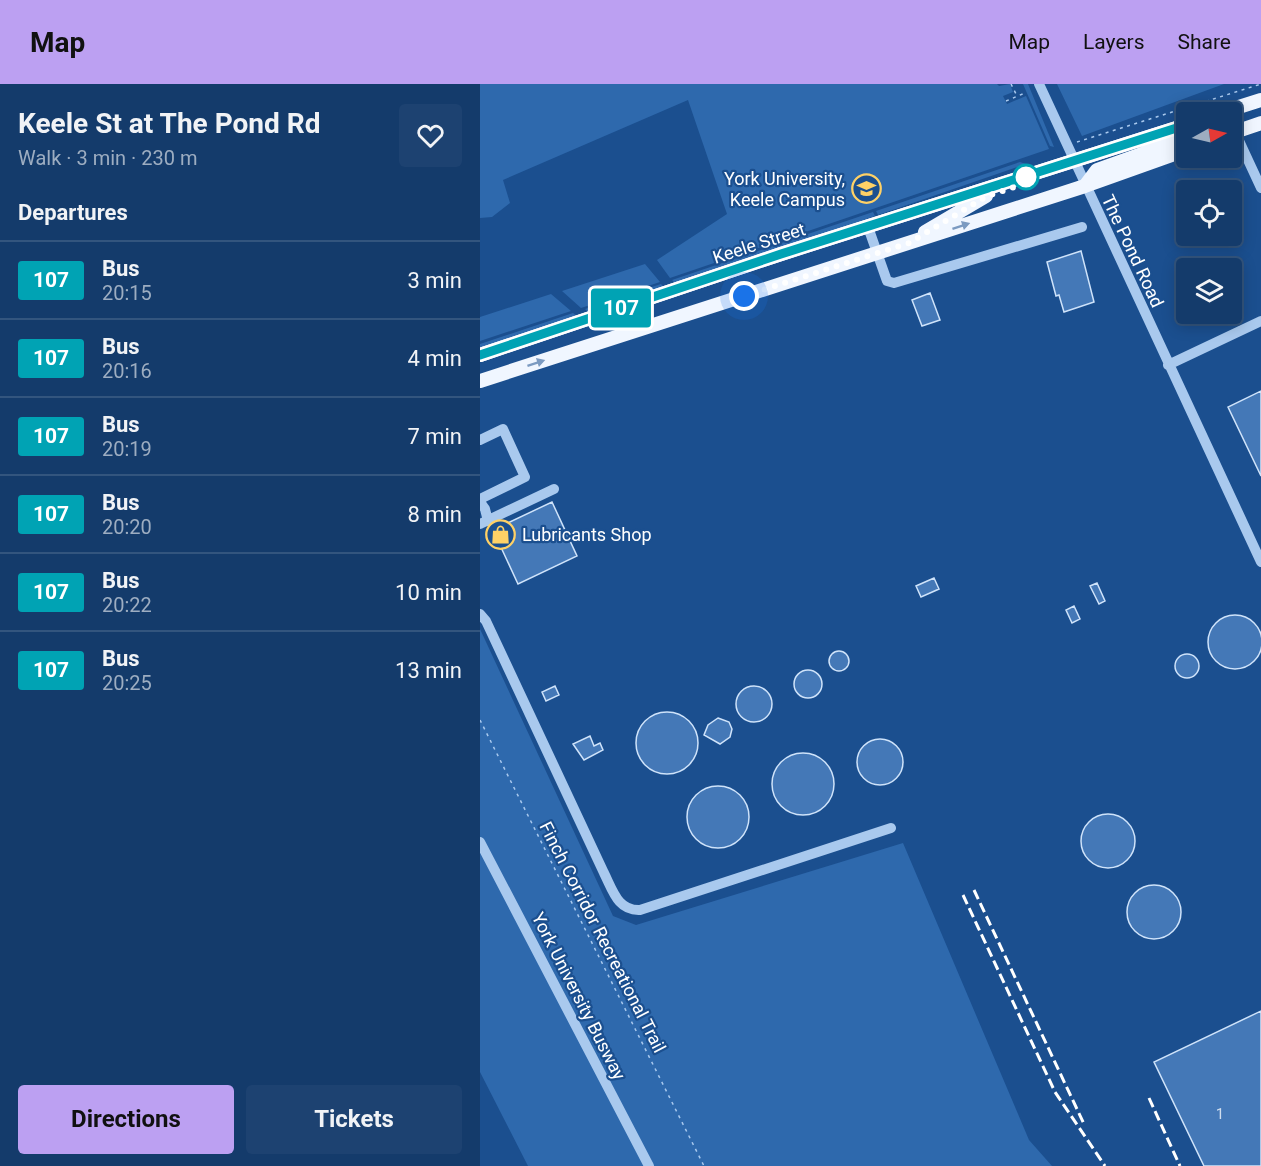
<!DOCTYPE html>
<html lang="en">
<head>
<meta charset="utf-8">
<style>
  body { margin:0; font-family:Roboto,sans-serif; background:#1d4271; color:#f1f3f6; height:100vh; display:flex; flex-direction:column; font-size:22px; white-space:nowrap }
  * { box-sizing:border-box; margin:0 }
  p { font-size:20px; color:#9dadc1 }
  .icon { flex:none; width:33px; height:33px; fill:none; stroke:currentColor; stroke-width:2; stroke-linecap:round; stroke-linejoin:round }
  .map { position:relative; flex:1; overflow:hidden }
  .drawer { display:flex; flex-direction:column; background:#143b6b; width:480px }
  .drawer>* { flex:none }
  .badge { padding:0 12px; border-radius:4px; font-size:21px; line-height:39px }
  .needle { width:39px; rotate:82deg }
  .tools { position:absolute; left:696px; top:18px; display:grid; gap:12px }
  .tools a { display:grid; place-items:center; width:66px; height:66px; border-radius:6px; background:#143b6b; box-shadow:0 3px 15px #0003,0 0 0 2px #33557e; font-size:30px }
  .you { position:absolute; width:30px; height:30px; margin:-15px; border:4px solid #fff; border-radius:50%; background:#1a73e8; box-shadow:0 0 0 9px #1a73e833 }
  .map>.badge { position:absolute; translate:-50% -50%; box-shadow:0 0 0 3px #fff }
  h2 { padding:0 18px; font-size:22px; line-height:54px }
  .round { display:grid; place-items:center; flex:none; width:63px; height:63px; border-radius:6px; background:#1d4271 }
  .head { display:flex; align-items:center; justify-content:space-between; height:102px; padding:0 18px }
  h1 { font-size:28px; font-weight:700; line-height:45px }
  .cta { display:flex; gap:12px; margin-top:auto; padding:12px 18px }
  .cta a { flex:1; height:69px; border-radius:6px; background:#bca0f2; color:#111; font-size:24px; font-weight:700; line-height:69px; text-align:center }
  .cta a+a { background:#1d4271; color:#f1f3f6 }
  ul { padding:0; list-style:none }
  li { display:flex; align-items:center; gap:18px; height:78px; padding:0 18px; border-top:2px solid #33557e }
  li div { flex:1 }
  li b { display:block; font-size:22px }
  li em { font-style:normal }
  li .badge { min-width:66px; font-weight:700; text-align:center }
  header { display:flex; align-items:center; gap:36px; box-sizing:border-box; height:84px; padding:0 30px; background:#bca0f2; color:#111 }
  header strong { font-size:28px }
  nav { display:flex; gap:33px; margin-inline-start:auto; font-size:21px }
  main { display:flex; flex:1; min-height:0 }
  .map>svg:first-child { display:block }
</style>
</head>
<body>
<header>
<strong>Map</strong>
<nav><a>Map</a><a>Layers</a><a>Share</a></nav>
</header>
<main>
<section class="drawer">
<div class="head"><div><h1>Keele St at The Pond Rd</h1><p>Walk · 3 min · 230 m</p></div><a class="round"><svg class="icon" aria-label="heart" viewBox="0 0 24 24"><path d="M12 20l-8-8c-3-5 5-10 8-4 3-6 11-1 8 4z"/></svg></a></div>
<h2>Departures</h2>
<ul>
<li><span class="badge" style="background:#00a3b4;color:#fff">107</span><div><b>Bus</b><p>20:15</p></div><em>3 min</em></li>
<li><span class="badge" style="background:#00a3b4;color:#fff">107</span><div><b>Bus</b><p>20:16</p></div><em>4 min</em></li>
<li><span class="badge" style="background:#00a3b4;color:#fff">107</span><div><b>Bus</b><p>20:19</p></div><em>7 min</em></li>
<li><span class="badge" style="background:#00a3b4;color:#fff">107</span><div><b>Bus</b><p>20:20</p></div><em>8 min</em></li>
<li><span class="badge" style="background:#00a3b4;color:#fff">107</span><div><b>Bus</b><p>20:22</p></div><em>10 min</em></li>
<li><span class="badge" style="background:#00a3b4;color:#fff">107</span><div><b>Bus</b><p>20:25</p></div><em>13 min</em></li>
</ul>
<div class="cta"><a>Directions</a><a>Tickets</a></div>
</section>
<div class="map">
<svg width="781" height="1082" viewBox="0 0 781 1082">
  <rect width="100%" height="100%" fill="#1b4f8f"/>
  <path fill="#2e69ad" d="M0,0H517L519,2L530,0L533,8L523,12L527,20L546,12L569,65L190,194L177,176L247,130L208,16L23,96L30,119L12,133L0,134Z
    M543,0H548L574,63L570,62Z
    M577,0H744L602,52Z
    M540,78L546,80L398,131L396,127Z
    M393,128L395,132L197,201L192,196Z
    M165,180L180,198L101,224L82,207Z
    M181,200L185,205L109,229L105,225Z
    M71,210L91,227L0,257V233Z
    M93,229L98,233L0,265V260Z
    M0,545L133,832L156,841L423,759L549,1056L572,1082H48L0,988Z"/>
  <path fill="#4478b7" stroke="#cfe3fa" stroke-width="1.5" d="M601,167L614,218L584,228L579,211L576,212L567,178Z
    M450,209L460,236L442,242L432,216Z
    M781,307V392L748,323Z
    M72,418L97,472L38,500L13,446Z
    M454,494L459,505L441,513L436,502Z
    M617,499L625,517L619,520L610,502Z
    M594,522L600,535L592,539L586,526Z
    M728 558a27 27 0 1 1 54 0a27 27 0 1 1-54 0Z
    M349 577a10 10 0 1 1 20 0a10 10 0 1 1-20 0Z
    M695 582a12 12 0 1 1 24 0a12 12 0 1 1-24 0Z
    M314 600a14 14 0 1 1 28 0a14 14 0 1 1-28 0Z
    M256 620a18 18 0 1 1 36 0a18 18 0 1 1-36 0Z
    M75,602L79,611L66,617L62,608Z
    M156 659a31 31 0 1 1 62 0a31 31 0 1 1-62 0Z
    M238,634L249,638L252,645L250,653L240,660L224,651L228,641Z
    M110,652L114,662L120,659L123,666L104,676L93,660Z
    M377 678a23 23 0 1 1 46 0a23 23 0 1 1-46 0Z
    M292 700a31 31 0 1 1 62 0a31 31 0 1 1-62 0Z
    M207 733a31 31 0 1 1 62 0a31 31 0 1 1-62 0Z
    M601 757a27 27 0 1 1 54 0a27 27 0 1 1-54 0Z
    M647 828a27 27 0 1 1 54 0a27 27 0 1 1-54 0Z
    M781,927V1082H724L674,978Z"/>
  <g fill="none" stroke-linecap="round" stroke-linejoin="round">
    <path stroke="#a9c9ee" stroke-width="1.5" stroke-dasharray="3 4.5" stroke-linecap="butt" d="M531,0L537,12
      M526,17L545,9
      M597,58L781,0
      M0,636L224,1082"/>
    <path stroke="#a9c9ee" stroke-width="10" d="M559,0L781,478
      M755,48L781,104
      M388,143L407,197L414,199L602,143
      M688,281L781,237
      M0,356L23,345L45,393L0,415
      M0,418L5,425L8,437
      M0,440L74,405
      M0,530L6,537L124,789C133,807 138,827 160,826L411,744
      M0,758L169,1082"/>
    <path stroke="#f0f6ff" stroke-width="14" d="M743,28L781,16
      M752,49L781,39
      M605,102L617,86L706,54
      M445,148L506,112
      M0,271L301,170L706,41
      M0,297L605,102L706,66"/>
    <path stroke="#fff" stroke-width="3" stroke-dasharray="10 4.5" stroke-linecap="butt" d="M494,806L604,1040
      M483,811L575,1008L625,1082
      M669,1014L700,1082"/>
  </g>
  <defs><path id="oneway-solid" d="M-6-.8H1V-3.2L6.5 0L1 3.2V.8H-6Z" transform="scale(1.5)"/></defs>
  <g fill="#7b9ac1">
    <use href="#oneway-solid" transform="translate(481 142) rotate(-18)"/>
    <use href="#oneway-solid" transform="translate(56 279) rotate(-18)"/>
  </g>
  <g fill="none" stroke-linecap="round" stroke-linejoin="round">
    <defs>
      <path id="line" d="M0,271L301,170L706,41"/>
    </defs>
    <use href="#line" stroke="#fff" stroke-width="14"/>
    <use href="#line" stroke="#00a3b4" stroke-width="9"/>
    <path stroke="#fff" stroke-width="6" stroke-dasharray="0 10.8" d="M264,212L429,159L507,112L544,100L546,93"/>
  </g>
  <defs>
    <symbol id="university-ring" viewBox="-11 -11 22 22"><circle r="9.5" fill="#1b4f8f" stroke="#ffd166" stroke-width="1.5"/><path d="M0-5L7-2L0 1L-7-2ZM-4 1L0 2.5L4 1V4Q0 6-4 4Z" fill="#ffd166"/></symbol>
    <symbol id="shop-ring" viewBox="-11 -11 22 22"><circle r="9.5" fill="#1b4f8f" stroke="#ffd166" stroke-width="1.5"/><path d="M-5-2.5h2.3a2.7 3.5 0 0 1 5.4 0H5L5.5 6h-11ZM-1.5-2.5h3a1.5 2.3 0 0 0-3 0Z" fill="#ffd166"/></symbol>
  </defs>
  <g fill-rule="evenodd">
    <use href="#university-ring" x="370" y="88" width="33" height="33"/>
    <use href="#shop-ring" x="4" y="434" width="33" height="33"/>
  </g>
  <circle fill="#fff" stroke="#00a3b4" stroke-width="3" cx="546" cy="93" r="12"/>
  <g text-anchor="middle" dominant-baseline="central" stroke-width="4.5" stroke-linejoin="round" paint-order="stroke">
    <g font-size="15" fill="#d0dded">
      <text x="740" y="1030">1</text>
    </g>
    <g font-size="18" fill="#fff" stroke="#1b4f8f" text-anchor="end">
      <text x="365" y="94">York University,<tspan x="365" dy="21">Keele Campus</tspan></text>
      <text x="42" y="450" text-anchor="start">Lubricants Shop</text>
    </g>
    <g font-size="18" fill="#fff" stroke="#1b4f8f">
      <text transform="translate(279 159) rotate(-18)">Keele Street</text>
      <text transform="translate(653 167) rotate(65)">The Pond Road</text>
      <text transform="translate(123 853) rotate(63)">Finch Corridor Recreational Trail</text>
      <text transform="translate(99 912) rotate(63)">York University Busway</text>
    </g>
  </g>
</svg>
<div class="tools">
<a><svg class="needle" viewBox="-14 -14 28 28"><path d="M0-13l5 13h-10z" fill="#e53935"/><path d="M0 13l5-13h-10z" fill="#9dadc1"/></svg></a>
<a><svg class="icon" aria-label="locate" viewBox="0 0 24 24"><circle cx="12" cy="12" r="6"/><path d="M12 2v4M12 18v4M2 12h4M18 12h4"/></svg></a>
<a><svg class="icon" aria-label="layers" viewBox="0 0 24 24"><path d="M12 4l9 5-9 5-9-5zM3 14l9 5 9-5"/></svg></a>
</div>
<div class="you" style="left:264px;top:212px"></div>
<b class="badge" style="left:141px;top:224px;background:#00a3b4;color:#fff">107</b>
</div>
</main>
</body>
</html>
